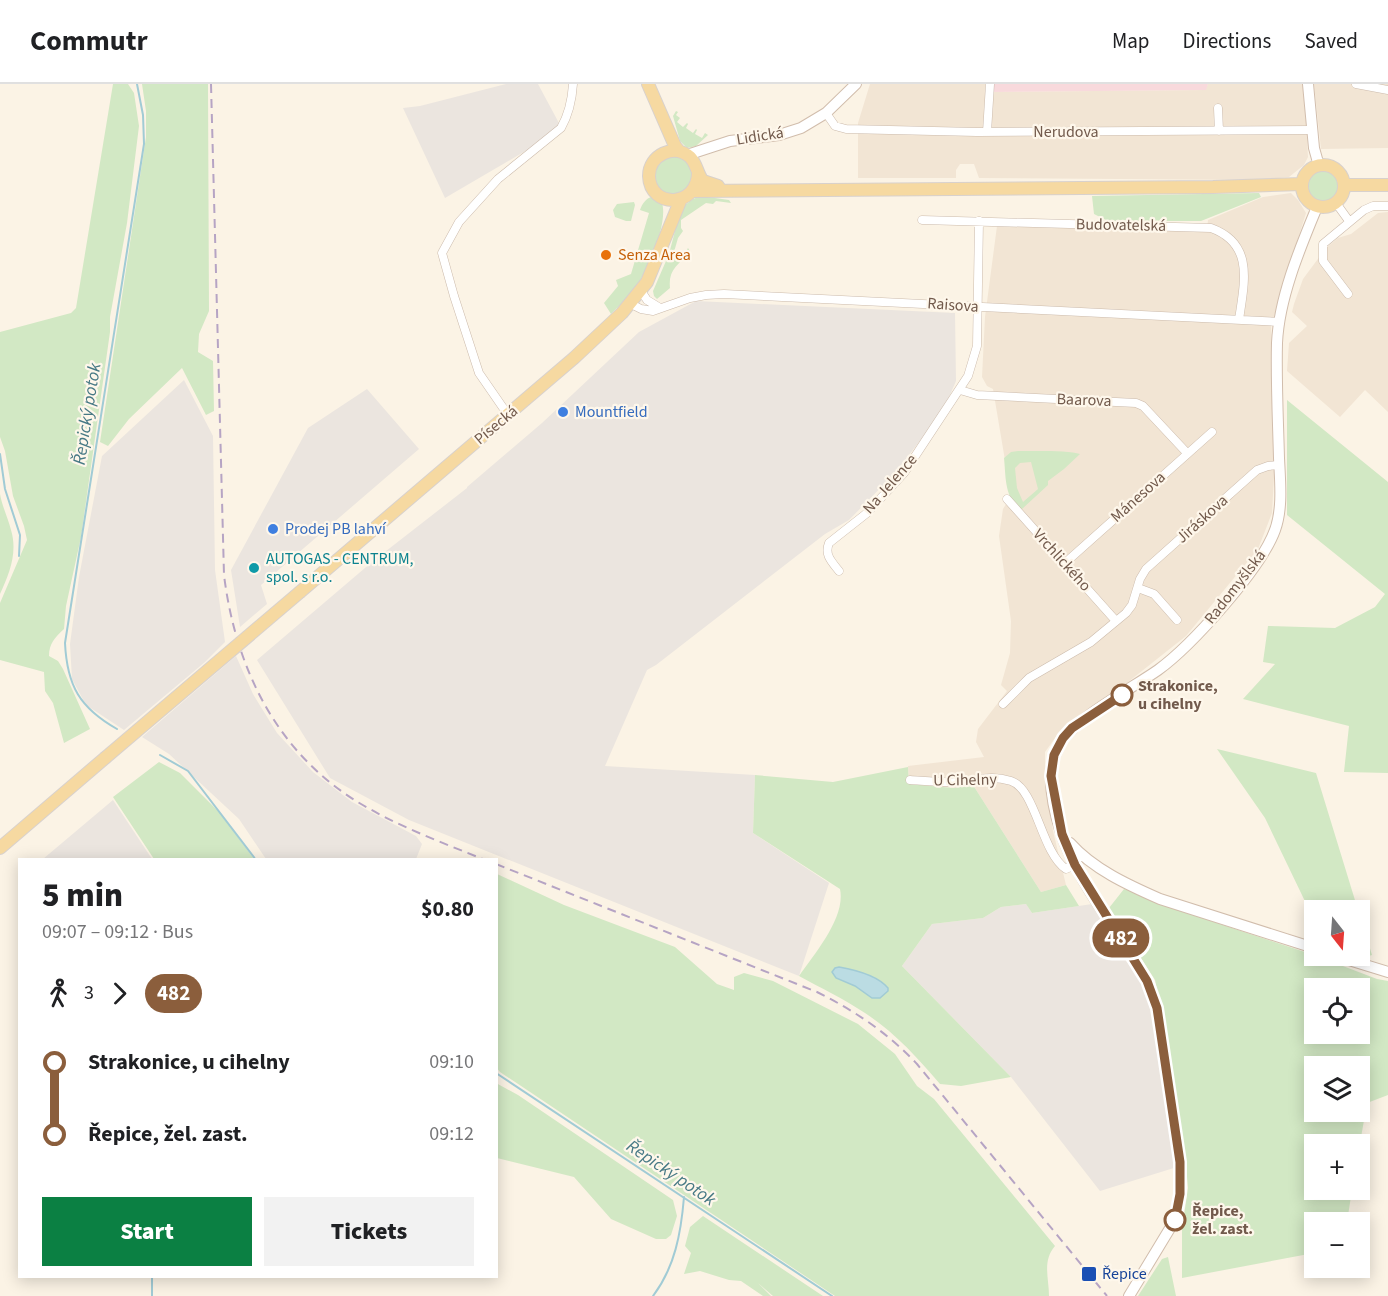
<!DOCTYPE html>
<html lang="en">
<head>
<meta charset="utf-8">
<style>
  body { margin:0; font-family:"Source Sans 3",sans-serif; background:#f2f2f2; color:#202124; height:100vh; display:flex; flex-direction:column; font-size:22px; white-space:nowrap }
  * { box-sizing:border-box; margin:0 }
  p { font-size:20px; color:#757577 }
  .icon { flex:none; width:33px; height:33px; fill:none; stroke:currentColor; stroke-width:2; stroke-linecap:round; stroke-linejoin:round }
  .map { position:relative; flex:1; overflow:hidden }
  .details { position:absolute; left:18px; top:774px; width:480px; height:420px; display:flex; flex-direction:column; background:#fff; border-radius:0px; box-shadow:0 3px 15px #0003 }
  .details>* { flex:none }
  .badge { padding:0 12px; border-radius:20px; font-size:21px; line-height:39px }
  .needle { width:39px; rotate:163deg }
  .buttons { position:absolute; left:1304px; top:816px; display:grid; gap:12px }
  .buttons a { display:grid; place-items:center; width:66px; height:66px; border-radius:0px; background:#fff; box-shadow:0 3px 15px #0003; font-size:30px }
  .map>.badge { position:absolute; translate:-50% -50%; box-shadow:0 0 0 3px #fff }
  .legs { display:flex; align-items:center; gap:9px; height:66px; padding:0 24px; font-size:20px }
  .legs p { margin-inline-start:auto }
  .headline { display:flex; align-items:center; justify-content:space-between; height:102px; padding:0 24px }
  h1 { font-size:33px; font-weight:800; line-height:45px }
  .primary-button { display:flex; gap:12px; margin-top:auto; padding:12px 24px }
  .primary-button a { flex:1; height:69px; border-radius:0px; background:#0b8043; color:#fff; font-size:24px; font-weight:800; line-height:69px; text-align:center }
  .primary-button a+a { background:#f2f2f2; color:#202124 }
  ul { padding:0 24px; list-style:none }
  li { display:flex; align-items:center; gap:21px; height:72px; font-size:22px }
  li i { display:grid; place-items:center; width:9px; height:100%; margin:0 8px; background:currentColor }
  li i::after { content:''; width:15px; height:15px; margin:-8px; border:4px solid; border-radius:50%; background:#fff }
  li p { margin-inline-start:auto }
  li:first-child i { background:linear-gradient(#0000 50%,currentColor 0) }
  li:last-child i { background:linear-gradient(currentColor 50%,#0000 0) }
  header { display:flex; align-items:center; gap:36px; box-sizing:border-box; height:84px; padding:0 30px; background:#fff; border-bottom:2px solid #e0e0e0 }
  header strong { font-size:28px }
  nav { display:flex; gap:33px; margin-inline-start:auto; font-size:21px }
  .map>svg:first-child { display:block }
</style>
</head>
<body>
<header>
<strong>Commutr</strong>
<nav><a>Map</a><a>Directions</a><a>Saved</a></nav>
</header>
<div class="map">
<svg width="1388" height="1212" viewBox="0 0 1388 1212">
  <rect width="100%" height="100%" fill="#fbf3e5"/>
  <path fill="#f2e5d4" d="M870,0H985V8L1205,6L1208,0H1304L1308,73L1304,81L1289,93L1255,96L979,94L974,80H960L956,86V94H858V39Z
    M1314,0H1388V64L1321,65Z
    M1291,109L1298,116L1306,129L1271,242L1275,375L1272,429L1258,465L1186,552L1123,602L1077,633L1058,650L1045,668V698L1053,747L1066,801L1041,808L973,701L954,704L909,700L908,682L984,673L976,658L978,645L1007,607L1001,601L1010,569L1011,537L999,452L1003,425L1011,412L993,305L987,302L982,293L985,233L997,142L1002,140L1207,147L1208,136L1263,113Z
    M1388,128V328L1365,306L1340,333L1287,287L1289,259L1307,242L1292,228L1294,220L1303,195L1326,164L1338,154L1351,150L1378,129Z"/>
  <path fill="#ebe5df" d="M506,0H538L560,41L534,62L445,114L403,24L420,22Z
    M696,217L955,229L956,297L943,327L895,389L849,436L825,450L656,581L647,586L605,682L755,691L753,749L829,799L799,892L409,736L330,694L257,576L372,478L467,404V403L542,339L639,248Z
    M184,296L213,352L215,486L225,558L205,578L124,646L86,621L72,595L70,560L79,493L102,372Z
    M367,305L419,365L261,501L267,520L240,543L231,486L308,344Z
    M236,572L253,610L277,649L313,688L352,718L416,752L422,760L416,775H266L239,735L169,670L142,653Z
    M113,716L152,775H43Z
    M1026,820L1032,829L1092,820L1124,874L1142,898L1151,922L1177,1083L1100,1107L1011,993L902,882L932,840L983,834L1001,823Z"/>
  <path fill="#f8d9dc" d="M993,0H1208L1206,6L992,8Z"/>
  <path fill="#d2e8c4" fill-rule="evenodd" d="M113,0H128L134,9L139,42L127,139L110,233V248L81,453L66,522L64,545C55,553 49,560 49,572L58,577L63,585L90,645L64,659L53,619L45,607L44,588L0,576V519L27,456L24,442L13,412L5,367L0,353V248L71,229L76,224Z
    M142,0H208L209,227L199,250L198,268L213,277L214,327L206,331L182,284L129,335L108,362L100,358L146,53V27Z
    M676,27L678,28L676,31L680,34L677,38L683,43L687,39L688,40L686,44L693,49L696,45L697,46L695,50L702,54L705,49L708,51L696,62L687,64L680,57L673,32Z
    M654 91a19 19 0 1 1 38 0a19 19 0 1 1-38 0Z
    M1308 102a15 15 0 1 1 30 0a15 15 0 1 1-30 0Z
    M1259,109L1261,113L1201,137H1108L1094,130L1092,112Z
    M701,112L729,116L731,119L716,117L713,120L706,119L681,136V144L683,147L678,154L674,168L685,169L688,164L691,169C678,180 668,186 670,204L657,215L654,212L653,207L669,170L681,124L693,115Z
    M652,113L662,119C668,138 650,181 639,198C631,210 621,220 611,230L604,219L618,202L616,196L631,190L649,129L640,126C642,120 646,114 652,113Z
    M634,118L635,121L631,137H626L615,133L613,126L617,120Z
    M1287,316L1388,398V689L1344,688L1349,642L1243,615L1275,580L1263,578L1268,542L1335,544L1375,523L1385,510L1287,431Z
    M1018,367C1032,367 1070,366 1080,370L1064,385L1048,397V401L1022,425C1004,416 1006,392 1004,374L1011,368ZM1031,378L1038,405L1023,418L1017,404L1015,384L1020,379Z
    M0,410C2,422 8,434 11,446C18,469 9,490 0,510Z
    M1217,665L1316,689L1358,826H1314V836L1265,734Z
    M159,678L180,689L220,729L254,775H154L113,713Z
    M908,683L909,700L954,704L973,701L1041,808L1066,801L1079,822L1032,829L1026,820L1001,823L983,834L932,840L902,882L1011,993L961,1002L940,1000C917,973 894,948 865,929C844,915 821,904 799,892C815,869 846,833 840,805L753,749L755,691L833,698Z
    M497,790L564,821L675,863L717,900L734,906V893L744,889L773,897L858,940L895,970L917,1002L934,1015L1055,1162C1042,1177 1049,1194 1049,1212H835L500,988L496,983Z
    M1124,805L1160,815L1208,836L1314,871L1377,895L1388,897V1011L1367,1019L1359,1065V1060H1314V1106H1352L1347,1138H1314V1169L1182,1194V1145L1188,1104L1185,1070L1162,928L1155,896L1109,824ZM1314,904H1359V950H1314ZM1314,982H1359V1028H1314Z
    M1359,828L1372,871L1365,873L1358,872Z
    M496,999L518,1011L673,1116L677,1132L671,1151L666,1155H656L611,1135L574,1093L497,1074Z
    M703,1132L823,1212H773L758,1199L771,1212H763L741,1197L729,1196L700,1187L684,1190L691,1169L685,1162L690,1143Z
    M1168,1173L1176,1212H1138L1162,1175Z"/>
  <path fill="#bbdce3" stroke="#a1cbd5" stroke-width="1.5" d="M839,883C856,886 877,891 888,904V907L880,914H872L855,902L836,894L832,888L835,884Z"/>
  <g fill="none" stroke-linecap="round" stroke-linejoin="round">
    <path stroke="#a1cbd5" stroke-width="2" d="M0,370L5,405L20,451L19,472
      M117,645C80,624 67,602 65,559L144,60L143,31L137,0
      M160,671L188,687L256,776
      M496,989L832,1212
      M152,1192V1212
      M653,1212C675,1183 681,1149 684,1113"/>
    <defs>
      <path id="street" d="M1356,0L1388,6
        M1218,24L1219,47
        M826,29L835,42L846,45L977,48L1312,46
        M987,48L990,0
        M1336,119L1349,137
        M922,136L1211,144C1255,160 1244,199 1239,236
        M641,207L647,216L660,224
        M1348,210L1323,177V160L1364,126L1373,122H1388
        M631,220L641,225L653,227L690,214L706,211L724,210L1280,238
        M960,306L977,311L1136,319L1143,322L1187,369
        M508,331L479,289L454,212L442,169L459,138L498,95L561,44C569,30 572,16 573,0
        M1007,415L1116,537
        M1065,479L1212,348
        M839,487C832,478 824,471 829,459L867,429L904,389L968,292L977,262L979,137
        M1138,504L1154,510L1177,536
        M1003,620L1029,594L1091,558L1126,529L1132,521L1140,495L1146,485L1257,386L1268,382L1279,381
        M910,696C925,697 941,699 956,698C977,697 989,690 1011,697C1036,705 1041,768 1066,785L1075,781L1077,775L1081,773"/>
      <path id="secondary" d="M1308,0L1314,64L1319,82
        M687,71L730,57L779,51L801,44L826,29L856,0
        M1070,759C1093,785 1128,801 1160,815L1314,864
        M1336,872L1388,888
        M1129,1212L1175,1136L1180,1110V1078L1157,924L1152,909C1127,855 1080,805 1061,749C1053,724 1045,689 1057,664C1070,637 1131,605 1158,586C1191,562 1261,485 1275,446C1283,424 1280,397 1279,374C1278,335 1276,297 1277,259C1279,214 1300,164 1317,123"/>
      <path id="primary" d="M648,0L675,62L679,67
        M1302 102a21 21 0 1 1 42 0a21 21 0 1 1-42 0Z
        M698,88C698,124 650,125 649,92C649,71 674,59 690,73C697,80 697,90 703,97L718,102
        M1344,101H1388
        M692,107L1213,103L1302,100
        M300,508L574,274L622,229L647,198L681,115
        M0,764L105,674"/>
    </defs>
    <use href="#street" stroke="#ccbbac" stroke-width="9"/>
    <use href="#secondary" stroke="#d1bdac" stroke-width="12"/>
    <use href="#primary" stroke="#d8d1cd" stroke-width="14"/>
    <use href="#street" stroke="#fff" stroke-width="8"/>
    <use href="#secondary" stroke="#fff" stroke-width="10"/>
    <use href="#primary" stroke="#f6d9a1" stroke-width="12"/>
    <path stroke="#b6a4c4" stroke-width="2" stroke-dasharray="9 6" stroke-linecap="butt" d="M211,0L224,491C236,588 280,675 368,724C405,745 446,760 485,776
      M496,780L817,908C855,927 888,949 917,980L1107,1212"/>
    <defs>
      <path id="primary-bridge" d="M105,674L300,508"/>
    </defs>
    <use href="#primary-bridge" stroke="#d8d1cd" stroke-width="14" stroke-linecap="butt"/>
    <use href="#primary-bridge" stroke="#f6d9a1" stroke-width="12"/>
  </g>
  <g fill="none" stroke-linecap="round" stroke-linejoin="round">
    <defs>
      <path id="line-1" d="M1122,611L1072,644L1063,654L1054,671L1051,692L1062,750L1075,781L1147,897L1157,924L1180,1078V1110L1175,1136"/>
    </defs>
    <use href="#line-1" stroke="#fff" stroke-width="14"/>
    <use href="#line-1" stroke="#8b5e3c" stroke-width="9"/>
  </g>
  <circle fill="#e8710a" stroke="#fef7eb" stroke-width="2" cx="606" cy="171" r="6"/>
  <g fill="#3f7fe0" stroke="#fef7eb" stroke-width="2">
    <circle cx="563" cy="328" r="6"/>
    <circle cx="273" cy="445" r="6"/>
  </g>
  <circle fill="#0f9aa8" stroke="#fef7eb" stroke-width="2" cx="254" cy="484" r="6"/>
  <g fill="#fff" stroke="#8b5e3c" stroke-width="3">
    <circle cx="1122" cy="611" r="10"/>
    <circle cx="1175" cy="1136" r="10"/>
  </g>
  <rect fill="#1a4fb4" stroke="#fef7eb" stroke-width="2" x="1081" y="1182" width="16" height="16" rx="3"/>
  <g text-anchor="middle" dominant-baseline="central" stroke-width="4.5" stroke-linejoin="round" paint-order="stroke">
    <g font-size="16" fill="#725a4c" stroke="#fef7eb">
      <text x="1066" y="48">Nerudova</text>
      <text transform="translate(760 52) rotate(-9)">Lidická</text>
      <text transform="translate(1121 141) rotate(1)">Budovatelská</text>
      <text transform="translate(953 221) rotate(4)">Raisova</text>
      <text transform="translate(1084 316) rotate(2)">Baarova</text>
      <text transform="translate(496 341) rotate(-40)">Písecká</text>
      <text transform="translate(890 400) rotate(-49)">Na Jelence</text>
      <text transform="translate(1138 413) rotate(-42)">Mánesova</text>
      <text transform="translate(1202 435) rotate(-42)">Jiráskova</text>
      <text transform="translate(1062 476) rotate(48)">Vrchlického</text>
      <text transform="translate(1235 503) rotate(-52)">Radomyšlská</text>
      <text transform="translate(965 696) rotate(-1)">U Cihelny</text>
    </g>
    <g font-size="16" fill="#c56008" stroke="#fef7eb" text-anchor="start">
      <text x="618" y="171">Senza Area</text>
    </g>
    <g font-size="16" fill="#366cbe" stroke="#fef7eb" text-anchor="start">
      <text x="575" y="328">Mountfield</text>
      <text x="285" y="445">Prodej PB lahví</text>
    </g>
    <g font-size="16" fill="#0d838f" stroke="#fef7eb" text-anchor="start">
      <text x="266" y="475">AUTOGAS - CENTRUM,<tspan x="266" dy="18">spol. s r.o.</tspan></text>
    </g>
    <g font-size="16" font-weight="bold" fill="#725a4c" stroke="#fef7eb" text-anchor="start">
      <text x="1138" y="602">Strakonice,<tspan x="1138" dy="18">u cihelny</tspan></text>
      <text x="1192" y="1127">Řepice,<tspan x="1192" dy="18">žel. zast.</tspan></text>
    </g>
    <g font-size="16" fill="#164399" stroke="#fef7eb" text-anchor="start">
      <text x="1102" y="1190">Řepice</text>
    </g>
    <g font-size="18" font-style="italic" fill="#477985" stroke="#fef7eb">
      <text transform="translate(87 330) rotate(-81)">Řepický potok</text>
      <text transform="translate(671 1089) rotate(34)">Řepický potok</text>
    </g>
  </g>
</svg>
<div class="buttons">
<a><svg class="needle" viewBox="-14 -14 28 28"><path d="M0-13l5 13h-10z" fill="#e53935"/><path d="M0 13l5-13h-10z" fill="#757577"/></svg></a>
<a><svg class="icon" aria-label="locate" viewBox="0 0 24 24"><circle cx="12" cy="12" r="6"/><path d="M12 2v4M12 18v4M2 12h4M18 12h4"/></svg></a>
<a><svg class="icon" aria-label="layers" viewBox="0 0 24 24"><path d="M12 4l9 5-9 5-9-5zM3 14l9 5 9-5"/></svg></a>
<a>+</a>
<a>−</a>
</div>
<b class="badge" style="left:1121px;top:854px;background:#8b5e3c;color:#fff">482</b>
<section class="details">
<div class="headline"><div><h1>5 min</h1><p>09:07 – 09:12 · Bus</p></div><b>$0.80</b></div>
<div class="legs"><svg class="icon" aria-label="walk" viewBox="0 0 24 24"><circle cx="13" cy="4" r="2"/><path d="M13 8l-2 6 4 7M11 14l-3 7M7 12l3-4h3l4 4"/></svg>3<svg class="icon" aria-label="forward" viewBox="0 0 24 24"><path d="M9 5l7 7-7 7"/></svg><b class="badge" style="background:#8b5e3c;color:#fff">482</b></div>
<ul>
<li><i style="color:#8b5e3c"></i><b>Strakonice, u cihelny</b><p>09:10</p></li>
<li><i style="color:#8b5e3c"></i><b>Řepice, žel. zast.</b><p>09:12</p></li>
</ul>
<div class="primary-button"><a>Start</a><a>Tickets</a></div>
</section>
</div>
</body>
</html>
